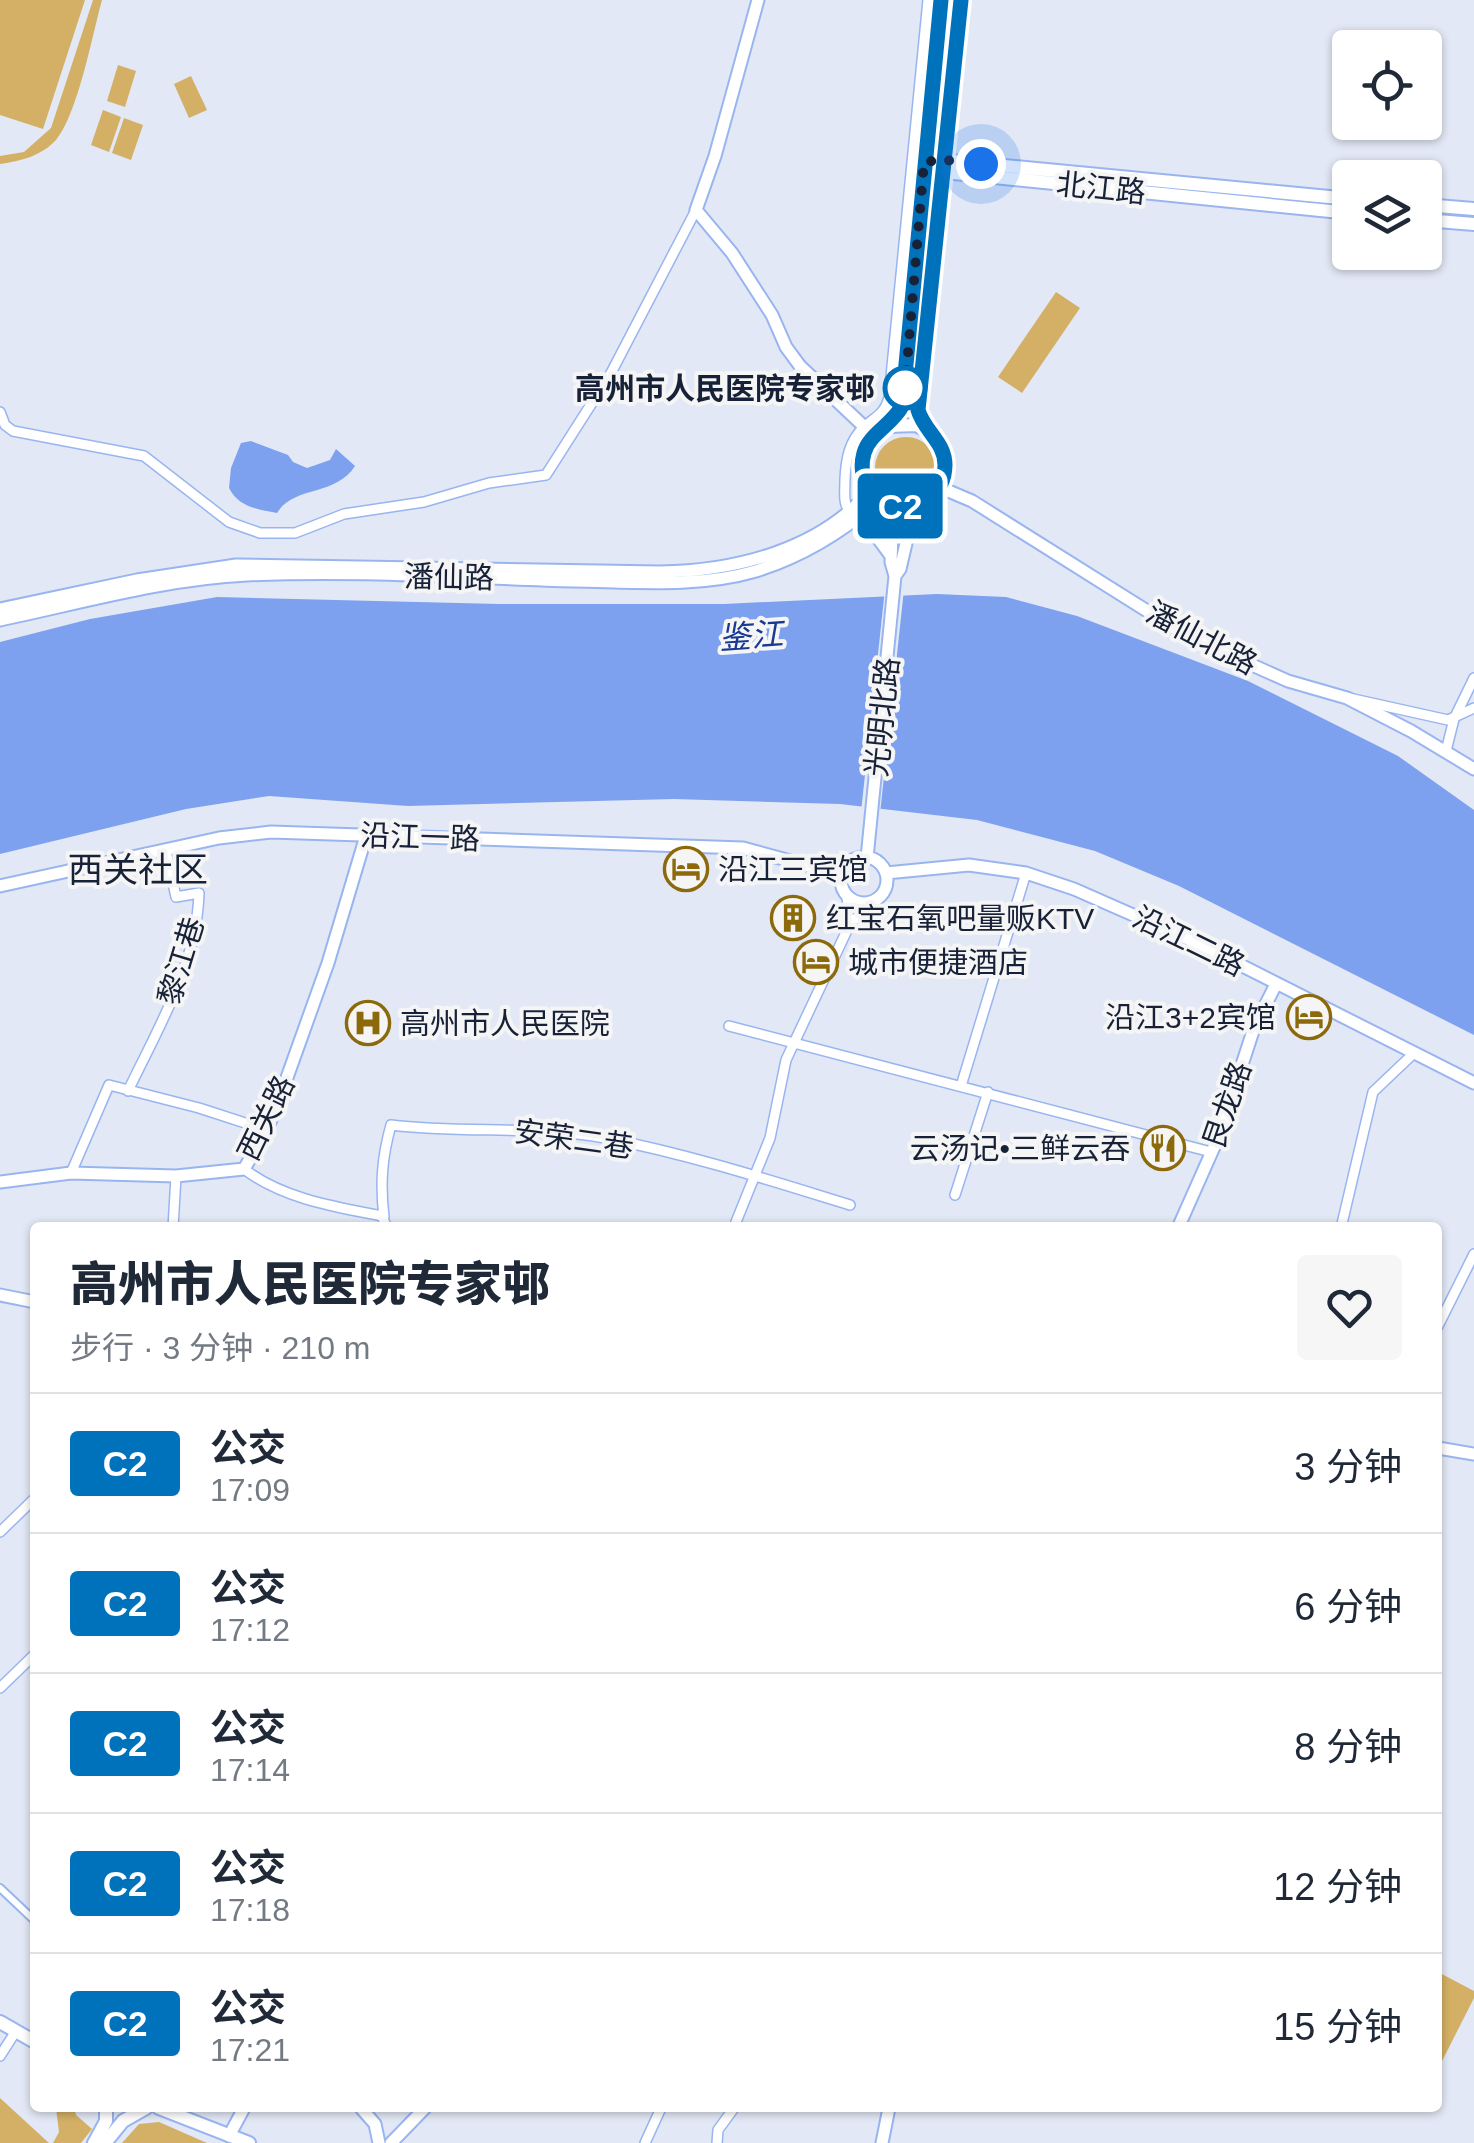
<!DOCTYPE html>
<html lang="zh">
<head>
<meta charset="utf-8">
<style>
  body { margin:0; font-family:Arial,"Noto Sans SC",sans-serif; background:#f6f6f7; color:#1f2937; height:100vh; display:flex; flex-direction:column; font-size:38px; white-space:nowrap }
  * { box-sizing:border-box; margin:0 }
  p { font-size:32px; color:#747a83 }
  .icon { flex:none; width:55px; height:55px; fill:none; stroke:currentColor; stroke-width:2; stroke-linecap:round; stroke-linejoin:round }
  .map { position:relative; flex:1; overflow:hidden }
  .sheet { position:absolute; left:30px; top:1222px; width:1412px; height:890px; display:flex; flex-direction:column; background:#fff; border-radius:10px; box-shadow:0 2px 8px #0004 }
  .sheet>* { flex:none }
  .badge { padding:0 20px; border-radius:8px; font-size:35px; line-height:65px }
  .controls { position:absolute; left:1332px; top:30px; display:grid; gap:20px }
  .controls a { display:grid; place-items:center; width:110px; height:110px; border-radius:10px; background:#fff; box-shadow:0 2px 8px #0004; font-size:50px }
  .you { position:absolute; width:50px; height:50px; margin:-25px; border:8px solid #fff; border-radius:50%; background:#1a73e8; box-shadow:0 0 0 15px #1a73e833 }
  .map>.badge { position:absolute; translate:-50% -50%; box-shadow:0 0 0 5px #fff }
  .round { display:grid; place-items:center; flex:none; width:105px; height:105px; border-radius:10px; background:#f6f6f7 }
  .headline { display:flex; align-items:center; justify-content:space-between; height:170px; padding:0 40px }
  h1 { font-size:48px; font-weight:800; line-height:75px }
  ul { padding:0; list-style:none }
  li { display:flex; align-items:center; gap:30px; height:140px; padding:0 40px; border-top:2px solid #e0e1e3 }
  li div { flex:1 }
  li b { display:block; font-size:38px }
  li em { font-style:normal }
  li .badge { min-width:110px; font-weight:700; text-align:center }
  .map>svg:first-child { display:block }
</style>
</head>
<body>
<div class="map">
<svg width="1474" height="2143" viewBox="0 0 1474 2143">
  <rect width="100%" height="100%" fill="#e2e8f5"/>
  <path fill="#d3b065" d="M0,0H85L43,129L0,115Z
    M93,0H102C92,36 78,113 56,140C41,156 21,161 0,164V156L24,152L51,128Z
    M118,65L136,71L125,107L107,101Z
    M191,76L207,110L189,118L174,84Z
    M103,110L121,117L109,152L91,145Z
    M124,118L143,125L131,160L112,153Z
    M1056,292L1080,308L1022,393L998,377Z
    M875 468a31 31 0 1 1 62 0a31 31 0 1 1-62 0Z
    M1438,1972L1474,1991V1998L1438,2069Z
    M0,2098L49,2143H0Z
    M56,2108H74L76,2115L92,2129L81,2143H53L59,2132Z
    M159,2122L207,2143H122L139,2124Z"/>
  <path fill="#7da1ef" d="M251,441L288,455L293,462L307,468L330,460L336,449L355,466C335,497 294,485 277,513C256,509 239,507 229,488L231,468L241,443Z
    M937,594L1006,597L1077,616L1248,681L1398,756L1474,810V1035L1179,886L1095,851L977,820L840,804L674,799L408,806L269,796L186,809L0,854V642L90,619L217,597L499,604H724Z"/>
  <path fill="#e2e8f5" d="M885,589H904L880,814L861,812Z"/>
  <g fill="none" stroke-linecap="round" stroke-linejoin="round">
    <defs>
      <path id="pedestrian" d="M0,1888L35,1921"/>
      <path id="minor" d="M0,412L5,425L13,431L144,456L229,522L260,533H295L344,514L424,502L489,483L546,475L611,373L696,210
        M853,516C842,504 845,495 845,479C846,459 849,441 864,427C876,416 885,414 889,397L928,0
        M1349,698L1448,720L1474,708
        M1446,751L1454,719L1474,678
        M847,895L849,926
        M729,1026L1211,1152
        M961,1086L1026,873
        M128,1091C158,1028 197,964 199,893L176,897L166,851
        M244,1169C283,1199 336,1207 382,1216L387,1228
        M71,1173L109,1085L199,1108L267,1130
        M955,1195L988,1092
        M384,1217C380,1184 382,1157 391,1125C462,1134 535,1125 605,1138C688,1154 769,1180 850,1205
        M736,1222L770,1138L786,1060L849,926L870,903
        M173,1228L176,1176
        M1341,1228L1373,1092L1413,1054
        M1438,1326L1474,1254
        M0,1532L35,1498
        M0,1688L35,1654
        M0,2056L16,2031
        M645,2143L661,2108
        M717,2143L718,2130L734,2108"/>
      <path id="tertiary" d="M758,0L715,156L696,210L732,253L772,315L786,347L800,366L874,436
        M939,487L972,501L1187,636L1288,681L1347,698L1411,731L1474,769
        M893,505L891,562L895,576
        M856,519L874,533L891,556
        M0,609L137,580L236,565L660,572C736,571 819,550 871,490
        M0,620C81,603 164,579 247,575C356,570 466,578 574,581C634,582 698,588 756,571C804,556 843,532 880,499
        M841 880a23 23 0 1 1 46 0a23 23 0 1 1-46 0Z
        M867,858L895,576L900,569L915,505
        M886,873L969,865L1026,873L1074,889L1199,944L1474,1083
        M0,886L219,838L271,832L743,848L842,875
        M0,1182L71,1173L176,1176L244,1169L267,1130L284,1086L328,963L366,836
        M1178,1228L1218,1138L1254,1028L1276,984
        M0,1295L35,1302
        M1438,1448L1474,1454
        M361,2108L375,2124L379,2143
        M229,2136L244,2108
        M391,2143L425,2108
        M882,2143L889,2108"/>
      <path id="secondary" d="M941,0L902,406C892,425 869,433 864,453C848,512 944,526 945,465C945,442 924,431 919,410L961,0
        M941,160L1350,199
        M923,161L944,172L1350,213
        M1425,205L1474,209
        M1425,220L1474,224
        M889,426L916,425L928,431
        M0,2022L35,2042
        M159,2108L249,2143
        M94,2143L106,2121V2108
        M105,2143L123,2121L146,2108"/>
    </defs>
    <use href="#pedestrian" stroke="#99b5f0" stroke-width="10"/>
    <use href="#minor" stroke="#99b5f0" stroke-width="12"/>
    <use href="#tertiary" stroke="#99b5f0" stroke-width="15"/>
    <use href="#secondary" stroke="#99b5f0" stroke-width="16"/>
    <use href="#pedestrian" stroke="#fff" stroke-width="6"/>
    <use href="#minor" stroke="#fff" stroke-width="9"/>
    <use href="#tertiary" stroke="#fff" stroke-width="11"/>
    <use href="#secondary" stroke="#fff" stroke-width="12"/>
  </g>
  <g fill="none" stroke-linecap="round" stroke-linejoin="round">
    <defs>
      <path id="line" d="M941,0L902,406C892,425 869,434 864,453C848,512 944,526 945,465C945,442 924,431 918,410L961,0"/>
    </defs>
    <use href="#line" stroke="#fff" stroke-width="22"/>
    <use href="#line" stroke="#0072bc" stroke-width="15"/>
    <path stroke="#172138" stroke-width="10" stroke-dasharray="0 18" d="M905,388L924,162L945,160L981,164"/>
  </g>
  <defs>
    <symbol id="hotel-ring" viewBox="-11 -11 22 22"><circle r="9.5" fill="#f5f5f5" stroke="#8c690b" stroke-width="1.5"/><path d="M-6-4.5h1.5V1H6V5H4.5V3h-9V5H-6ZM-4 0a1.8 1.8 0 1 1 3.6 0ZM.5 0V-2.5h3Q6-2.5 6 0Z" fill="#8c690b"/></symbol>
    <symbol id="building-ring" viewBox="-11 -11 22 22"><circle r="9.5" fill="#f5f5f5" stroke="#8c690b" stroke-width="1.5"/><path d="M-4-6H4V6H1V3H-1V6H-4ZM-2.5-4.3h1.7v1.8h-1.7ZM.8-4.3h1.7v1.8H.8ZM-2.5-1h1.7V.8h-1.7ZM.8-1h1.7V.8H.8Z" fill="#8c690b"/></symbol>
    <symbol id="hospital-ring" viewBox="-11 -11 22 22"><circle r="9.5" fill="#f5f5f5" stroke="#8c690b" stroke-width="1.5"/><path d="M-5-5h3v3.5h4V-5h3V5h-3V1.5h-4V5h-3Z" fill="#8c690b"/></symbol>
    <symbol id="restaurant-ring" viewBox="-11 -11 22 22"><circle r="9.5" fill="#f5f5f5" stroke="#8c690b" stroke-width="1.5"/><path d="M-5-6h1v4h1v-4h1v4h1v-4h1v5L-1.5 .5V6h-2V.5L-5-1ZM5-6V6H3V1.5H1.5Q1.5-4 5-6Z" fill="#8c690b"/></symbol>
  </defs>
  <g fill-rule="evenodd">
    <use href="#hotel-ring" x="661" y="844" width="50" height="50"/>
    <use href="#building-ring" x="768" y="893" width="50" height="50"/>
    <use href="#hotel-ring" x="791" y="937" width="50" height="50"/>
    <use href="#hotel-ring" x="1284" y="992" width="50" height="50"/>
    <use href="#hospital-ring" x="343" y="998" width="50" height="50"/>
    <use href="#restaurant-ring" x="1138" y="1123" width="50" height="50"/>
  </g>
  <circle fill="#fff" stroke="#0072bc" stroke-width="5" cx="905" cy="388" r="20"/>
  <g text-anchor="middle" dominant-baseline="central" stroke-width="8" stroke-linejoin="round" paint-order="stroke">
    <g font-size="30" fill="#172138" stroke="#f5f5f5">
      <text transform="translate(1101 188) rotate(6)">北江路</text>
      <text transform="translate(449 577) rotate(1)">潘仙路</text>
      <text transform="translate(1202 638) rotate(28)">潘仙北路</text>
      <text transform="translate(882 717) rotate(-84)">光明北路</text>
      <text transform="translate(420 837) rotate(2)">沿江一路</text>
      <text transform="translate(1189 941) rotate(26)">沿江二路</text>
      <text transform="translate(181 961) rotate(-73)">黎江巷</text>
      <text transform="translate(1227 1105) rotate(-71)">艮龙路</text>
      <text transform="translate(266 1118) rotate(-64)">西关路</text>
      <text transform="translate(574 1139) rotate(8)">安荣二巷</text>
    </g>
    <g font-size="30" font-weight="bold" fill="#172138" stroke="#f5f5f5" text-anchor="end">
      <text x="875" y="388">高州市人民医院专家邨</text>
    </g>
    <g font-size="30" fill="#172138" stroke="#f5f5f5" text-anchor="start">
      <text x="718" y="869">沿江三宾馆</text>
      <text x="826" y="918">红宝石氧吧量贩KTV</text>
      <text x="848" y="962">城市便捷酒店</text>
      <text x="1276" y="1017" text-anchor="end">沿江3+2宾馆</text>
      <text x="400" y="1023">高州市人民医院</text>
      <text x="1130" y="1148" text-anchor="end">云汤记•三鲜云吞</text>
    </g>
    <g font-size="32" font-style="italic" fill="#193a93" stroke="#f5f5f5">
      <text transform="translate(751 636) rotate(-4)">鉴江</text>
    </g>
    <g font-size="35" fill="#172138" stroke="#f5f5f5">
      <text x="138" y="869">西关社区</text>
    </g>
  </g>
</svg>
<div class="controls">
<a><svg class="icon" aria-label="locate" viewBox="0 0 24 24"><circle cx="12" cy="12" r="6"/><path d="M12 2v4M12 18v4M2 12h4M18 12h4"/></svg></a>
<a><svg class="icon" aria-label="layers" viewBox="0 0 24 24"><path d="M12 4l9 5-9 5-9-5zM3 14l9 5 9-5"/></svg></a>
</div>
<div class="you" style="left:981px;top:164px"></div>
<b class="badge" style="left:900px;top:506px;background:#0072bc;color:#fff">C2</b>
<section class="sheet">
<div class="headline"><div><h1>高州市人民医院专家邨</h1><p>步行 · 3 分钟 · 210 m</p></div><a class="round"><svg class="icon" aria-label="heart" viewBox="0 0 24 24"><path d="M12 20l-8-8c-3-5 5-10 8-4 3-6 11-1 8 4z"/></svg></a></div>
<ul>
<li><span class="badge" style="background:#0072bc;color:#fff">C2</span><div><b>公交</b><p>17:09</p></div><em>3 分钟</em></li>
<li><span class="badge" style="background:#0072bc;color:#fff">C2</span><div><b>公交</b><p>17:12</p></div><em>6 分钟</em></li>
<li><span class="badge" style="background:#0072bc;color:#fff">C2</span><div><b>公交</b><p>17:14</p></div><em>8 分钟</em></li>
<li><span class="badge" style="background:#0072bc;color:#fff">C2</span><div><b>公交</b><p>17:18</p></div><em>12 分钟</em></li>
<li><span class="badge" style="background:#0072bc;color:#fff">C2</span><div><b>公交</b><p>17:21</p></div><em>15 分钟</em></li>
</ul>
</section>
</div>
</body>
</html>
